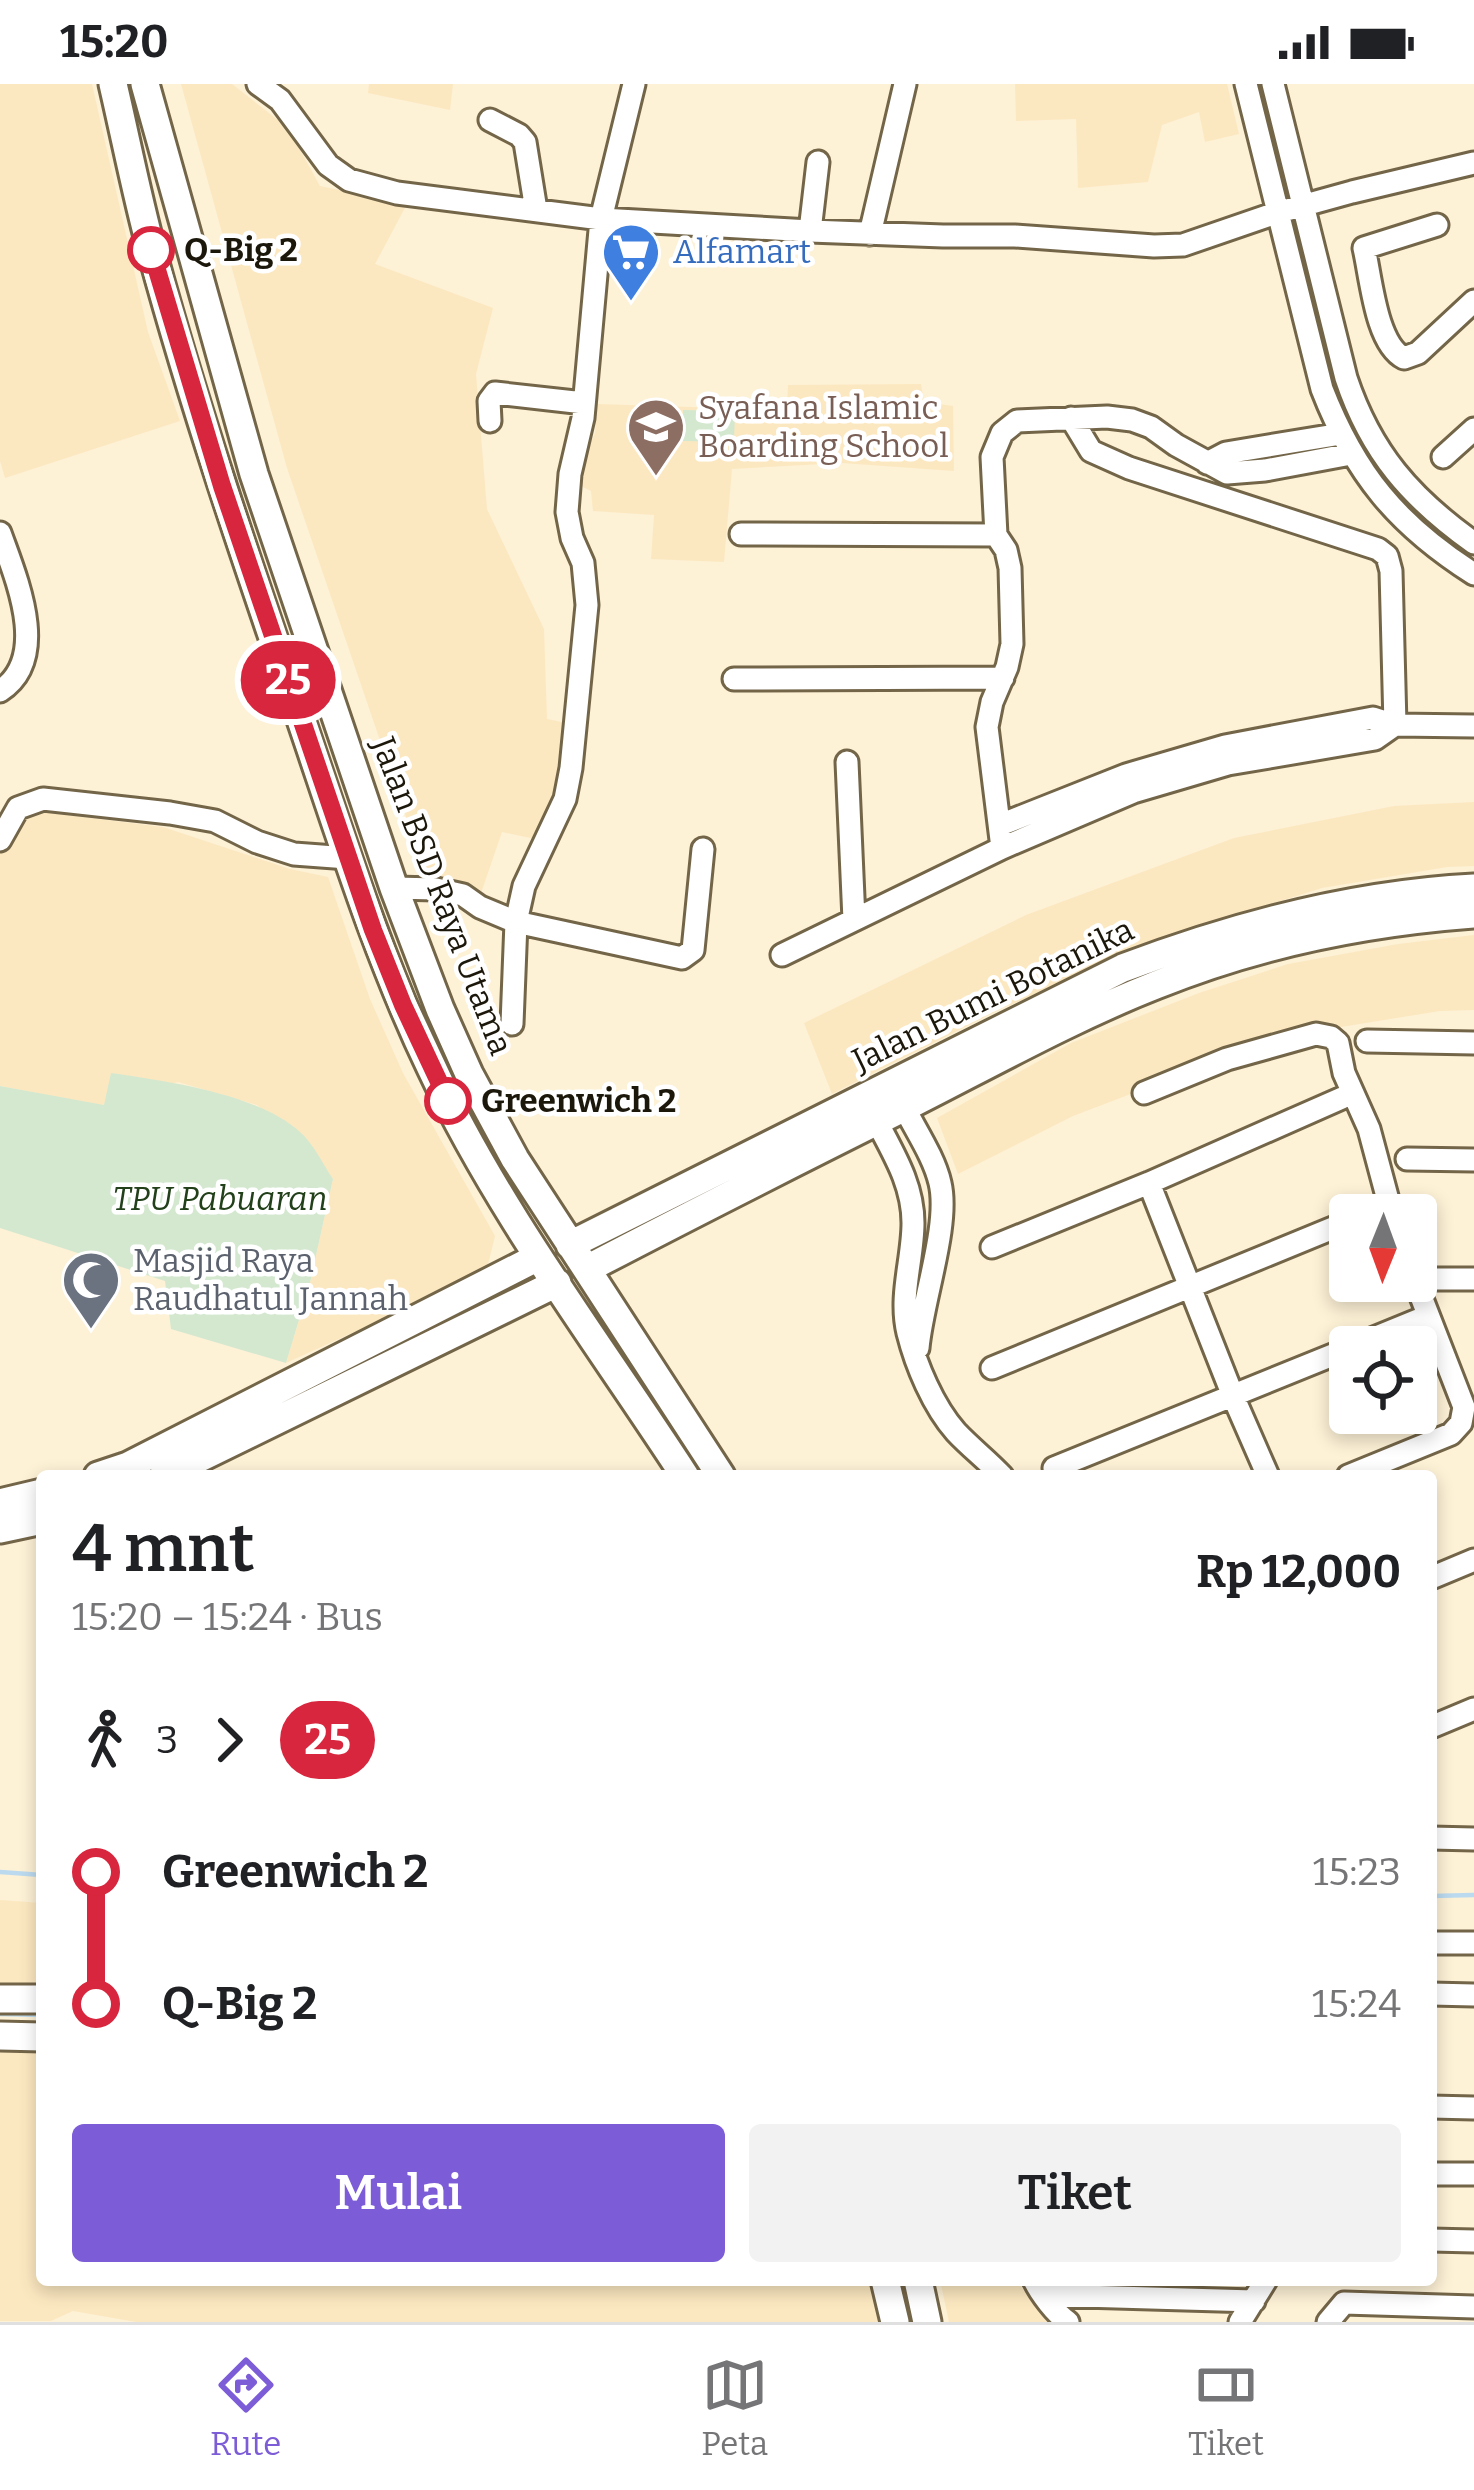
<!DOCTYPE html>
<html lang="id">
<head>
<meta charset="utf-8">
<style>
  body { margin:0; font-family:Bitter,serif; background:#f2f2f2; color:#202124; height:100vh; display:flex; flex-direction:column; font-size:45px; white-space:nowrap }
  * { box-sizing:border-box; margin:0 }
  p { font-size:39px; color:#757577 }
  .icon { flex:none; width:66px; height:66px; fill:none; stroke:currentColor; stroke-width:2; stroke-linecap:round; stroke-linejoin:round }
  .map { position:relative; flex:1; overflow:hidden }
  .side { position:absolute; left:36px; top:1386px; width:1401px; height:816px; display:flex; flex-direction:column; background:#fff; border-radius:12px; box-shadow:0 6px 18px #0003 }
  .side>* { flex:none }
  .badge { padding:0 24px; border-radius:39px; font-size:42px; line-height:78px }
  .needle { width:78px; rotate:181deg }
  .buttons { position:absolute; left:1329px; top:1110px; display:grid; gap:24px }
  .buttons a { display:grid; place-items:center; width:108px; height:108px; border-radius:12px; background:#fff; box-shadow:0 6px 18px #0003; font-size:60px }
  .map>.badge { position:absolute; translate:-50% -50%; box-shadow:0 0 0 6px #fff }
  .legs { display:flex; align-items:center; gap:18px; height:132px; padding:0 36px; font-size:39px }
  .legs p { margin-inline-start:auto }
  .head { display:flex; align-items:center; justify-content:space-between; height:204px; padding:0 36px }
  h1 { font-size:66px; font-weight:600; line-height:90px }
  .action { display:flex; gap:24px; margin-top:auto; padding:24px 36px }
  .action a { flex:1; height:138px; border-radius:12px; background:#7c5cd7; color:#fff; font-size:48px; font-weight:600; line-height:138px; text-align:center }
  .action a+a { background:#f2f2f2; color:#202124 }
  ul { padding:0 36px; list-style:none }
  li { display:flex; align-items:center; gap:42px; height:132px; font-size:45px }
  li i { display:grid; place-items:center; width:18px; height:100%; margin:0 15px; background:currentColor }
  li i::after { content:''; width:30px; height:30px; margin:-15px; border:9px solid; border-radius:50%; background:#fff }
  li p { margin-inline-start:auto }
  li:first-child i { background:linear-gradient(#0000 50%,currentColor 0) }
  li:last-child i { background:linear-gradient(currentColor 50%,#0000 0) }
  .status { display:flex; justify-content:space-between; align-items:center; height:84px; padding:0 60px; background:#fff; direction:ltr }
  .status svg { height:33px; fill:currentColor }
  .menu { display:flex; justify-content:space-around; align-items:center; height:168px; border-top:3px solid #e0e0e0; background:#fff; font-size:33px; color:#757577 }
  .menu a { display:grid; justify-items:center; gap:6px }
  .menu .selected { color:#7c5cd7 }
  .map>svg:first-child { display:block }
</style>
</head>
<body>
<div class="status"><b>15:20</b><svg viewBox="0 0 49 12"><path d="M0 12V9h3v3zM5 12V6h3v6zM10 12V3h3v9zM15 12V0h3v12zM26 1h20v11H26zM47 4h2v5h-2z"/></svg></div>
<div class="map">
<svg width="1474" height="2238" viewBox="0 0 1474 2238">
  <rect width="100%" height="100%" fill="#fdf1d6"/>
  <path fill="#fce8c0" d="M0,0H92L148,248L180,337L5,394L0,377Z
    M181,0H232L288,44L320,102L407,120L375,180L493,224L476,290L487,425L544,545L547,635L562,638L561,692L535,755L502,748L480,812L449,804L426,791L287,384Z
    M369,0H453L450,26L368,9Z
    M1015,0H1227L1239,50L1205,58L1199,28L1162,41L1148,98L1078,104L1076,35L1016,37Z
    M921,300L924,318L953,322L954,387L842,379L732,385L724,478L651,475L654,431L593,427L591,407L581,402L584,372L595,349L597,320L787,326L788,301Z
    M1474,718V782L1447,783L1322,804L1185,847L1003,924L832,1010L804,939L1026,831L1234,754L1394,722Z
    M43,728L163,743L290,785L328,793L370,915L403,989L495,1152L486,1188L286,1279L309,1203L333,1095L257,1021L178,998L104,1022L0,1002V768L12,740L22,733Z
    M1474,851V926L1440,927L1316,947L1207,981L1073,1032L958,1090L937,1034L1071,959L1199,909L1288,880L1398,860Z
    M0,1816L42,1819V1907L0,1906Z
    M0,1965L42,1966V2196H871L882,2238H136L73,2227L51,2237H0Z
    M940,2196H1020V2201L1047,2238H949Z"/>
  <path fill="#d4e8d0" d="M683,326L735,327L734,358L682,357Z
    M111,989C166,997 259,1010 300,1048C313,1059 323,1080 333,1095L309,1203L286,1279L171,1245L165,1197L0,1144V1002L104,1021Z"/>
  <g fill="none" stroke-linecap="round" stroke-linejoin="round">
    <path stroke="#bcdaef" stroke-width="4.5" d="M0,1788L42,1791
      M1431,1812L1474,1811
      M0,1930L42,1931"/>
    <defs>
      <path id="minor" d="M258,0L280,16L328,81L349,96L397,109L601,135L810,147L943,152H1015L1154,162L1183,161L1276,129L1352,108L1474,79
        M1246,0L1322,305C1355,390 1397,441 1474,490
        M1273,0L1346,294C1371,369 1411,414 1474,459
        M490,36L519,51L525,58L536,126
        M1437,141L1364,164C1371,194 1376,260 1404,274L1418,269L1474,217
        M810,147L818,78
        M870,150L905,0
        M1071,334L1091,367L1129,384L1378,465L1387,472L1391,487L1395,641
        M490,337L489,317L495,309L584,319
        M1443,373L1474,345
        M1207,379L1226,369L1341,350
        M0,449C16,494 51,574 0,607
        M741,450L996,451
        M734,595L1003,594
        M847,678L854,836
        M1000,741L1126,691L1225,662L1373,634L1395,641L1474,642
        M0,756L18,724L43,715L170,729L215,737L257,758L294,770L348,774
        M1002,764L987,643L992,618L1007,583L1012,560L1010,484L1006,466L996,451L992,373L1002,349L1017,337L1107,333L1132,336L1151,343L1176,361L1227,389L1265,386L1351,370
        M394,804L436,805L463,811L480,823L516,838L682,874L693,866L703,765
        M782,871L1002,764L1133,708L1228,680L1375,655L1395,641
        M512,940L516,838L524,802L565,715L571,684L587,521L583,479L572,454L567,428L570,390L583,334L601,135L634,0
        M1367,957L1474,959
        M1144,1009L1227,975L1316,950L1331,953L1338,959L1344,989L1369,1045L1392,1131
        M904,1023C916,1047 934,1073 940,1099C950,1141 922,1217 918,1264
        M876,1036C893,1069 913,1100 913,1139C913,1175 899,1212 908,1249C916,1281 933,1322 956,1348C970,1363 988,1377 1002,1392
        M1407,1075L1474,1076
        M1149,1099L1233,1312L1268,1392
        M992,1163L1149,1099L1342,1014
        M1433,1195H1474
        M1352,1263L1418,1236
        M992,1284L1350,1137
        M1054,1384L1350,1264
        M1348,1392L1451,1350L1461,1339L1464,1323L1415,1197
        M1431,1494L1474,1476
        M1431,1643L1474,1625
        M1431,1754L1474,1755
        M1431,1859H1474
        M1431,1910L1474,1911
        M1431,2023L1474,2024
        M1431,2090H1474
        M1431,2156L1474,2157
        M1034,2196C1040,2209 1056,2230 1068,2238
        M1047,2211L1254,2217
        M1240,2238L1266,2196
        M1328,2238L1344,2219L1474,2223"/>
      <path id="major" d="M113,0C126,56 137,113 152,168C194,323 246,475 298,627C339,747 376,869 431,984C499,1129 598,1258 685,1392
        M145,0L254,390L394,804L440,925L469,990L515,1075L721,1392
        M570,1161L1123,884C1234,842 1355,810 1474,804
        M587,1185C694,1129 803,1074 911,1020C992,979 1072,934 1156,901C1257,860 1366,838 1474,830
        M98,1392L128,1382L538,1173
        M163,1392L557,1199
        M0,1419L42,1409
        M0,1445L42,1436
        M0,1915H42
        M0,1952L42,1953
        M885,2196L895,2238
        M918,2196L927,2238"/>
    </defs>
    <use href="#minor" stroke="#736548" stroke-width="27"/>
    <use href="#major" stroke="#736548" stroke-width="33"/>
    <use href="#minor" stroke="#fff" stroke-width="21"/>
    <use href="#major" stroke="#fff" stroke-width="27"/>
  </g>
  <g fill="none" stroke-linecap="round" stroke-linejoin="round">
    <defs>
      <path id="line-1" d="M151,166L222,402L373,846L403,921L448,1017"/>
    </defs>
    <use href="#line-1" stroke="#fff" stroke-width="27"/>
    <use href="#line-1" stroke="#d7263d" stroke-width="18"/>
  </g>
  <defs>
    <symbol id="supermarket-pin" viewBox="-11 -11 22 30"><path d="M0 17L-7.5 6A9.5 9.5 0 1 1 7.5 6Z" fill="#3f7fe0" stroke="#fff"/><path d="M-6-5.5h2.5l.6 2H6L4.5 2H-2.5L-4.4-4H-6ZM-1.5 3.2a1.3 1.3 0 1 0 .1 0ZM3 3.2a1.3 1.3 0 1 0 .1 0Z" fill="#fff"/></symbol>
    <symbol id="school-pin" viewBox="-11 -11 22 30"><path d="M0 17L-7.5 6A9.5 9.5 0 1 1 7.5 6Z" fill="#8d6e63" stroke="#fff"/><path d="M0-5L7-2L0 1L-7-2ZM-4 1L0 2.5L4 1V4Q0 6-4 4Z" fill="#fff"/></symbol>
    <symbol id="mosque-pin" viewBox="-11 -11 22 30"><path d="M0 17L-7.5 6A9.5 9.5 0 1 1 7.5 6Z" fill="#6b7280" stroke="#fff"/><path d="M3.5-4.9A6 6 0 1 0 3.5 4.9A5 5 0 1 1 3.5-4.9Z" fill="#fff"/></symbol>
  </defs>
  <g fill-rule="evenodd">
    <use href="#supermarket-pin" x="598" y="135" width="66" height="90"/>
    <use href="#school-pin" x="623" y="310" width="66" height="90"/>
    <use href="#mosque-pin" x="58" y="1163" width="66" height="90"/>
  </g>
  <g fill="#fff" stroke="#d7263d" stroke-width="6">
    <circle cx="151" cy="166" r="21"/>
    <circle cx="448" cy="1017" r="21"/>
  </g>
  <g text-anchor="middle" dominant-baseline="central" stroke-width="9" stroke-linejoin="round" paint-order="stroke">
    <g font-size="33" font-weight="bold" fill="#1c170b" stroke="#fff" text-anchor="start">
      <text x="184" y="166">Q-Big 2</text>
      <text x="481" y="1017">Greenwich 2</text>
    </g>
    <g font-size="33" fill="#366cbe" stroke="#fff" text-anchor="start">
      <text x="673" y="168">Alfamart</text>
    </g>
    <g font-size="33" fill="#785e54" stroke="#fff" text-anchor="start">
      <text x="698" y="324">Syafana Islamic<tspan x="698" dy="38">Boarding School</tspan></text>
    </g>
    <g font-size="33" fill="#1c170b" stroke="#fff">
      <text transform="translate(442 812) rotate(69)">Jalan BSD Raya Utama</text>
      <text transform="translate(993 911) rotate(-26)">Jalan Bumi Botanika</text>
    </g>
    <g font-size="33" font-style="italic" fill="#22401a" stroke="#fff">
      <text x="220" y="1115">TPU Pabuaran</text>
    </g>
    <g font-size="33" fill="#5b616d" stroke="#fff" text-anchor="start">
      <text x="133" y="1177">Masjid Raya<tspan x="133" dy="38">Raudhatul Jannah</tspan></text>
    </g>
  </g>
</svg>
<div class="buttons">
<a><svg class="needle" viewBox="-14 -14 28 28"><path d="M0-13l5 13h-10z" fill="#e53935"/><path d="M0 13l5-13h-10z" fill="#757577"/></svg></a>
<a><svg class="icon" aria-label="locate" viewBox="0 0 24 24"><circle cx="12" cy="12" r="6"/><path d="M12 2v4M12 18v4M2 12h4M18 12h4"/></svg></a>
</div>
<b class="badge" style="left:288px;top:596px;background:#d7263d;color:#fff">25</b>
<section class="side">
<div class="head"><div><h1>4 mnt</h1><p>15:20 – 15:24 · Bus</p></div><b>Rp 12,000</b></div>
<div class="legs"><svg class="icon" aria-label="walk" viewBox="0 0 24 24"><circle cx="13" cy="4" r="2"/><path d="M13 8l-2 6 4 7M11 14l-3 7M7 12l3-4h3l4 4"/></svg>3<svg class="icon" aria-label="forward" viewBox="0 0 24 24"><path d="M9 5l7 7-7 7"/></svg><b class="badge" style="background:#d7263d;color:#fff">25</b></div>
<ul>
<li><i style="color:#d7263d"></i><b>Greenwich 2</b><p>15:23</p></li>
<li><i style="color:#d7263d"></i><b>Q-Big 2</b><p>15:24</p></li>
</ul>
<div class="action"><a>Mulai</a><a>Tiket</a></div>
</section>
</div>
<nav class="menu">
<a class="selected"><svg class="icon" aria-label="directions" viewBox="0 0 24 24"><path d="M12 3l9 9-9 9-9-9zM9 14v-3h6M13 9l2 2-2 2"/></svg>Rute</a>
<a><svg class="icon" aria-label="map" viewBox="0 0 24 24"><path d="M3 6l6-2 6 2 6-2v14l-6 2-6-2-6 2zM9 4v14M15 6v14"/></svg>Peta</a>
<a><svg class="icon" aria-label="tickets" viewBox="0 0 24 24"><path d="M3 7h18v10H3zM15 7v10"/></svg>Tiket</a>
</nav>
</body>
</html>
